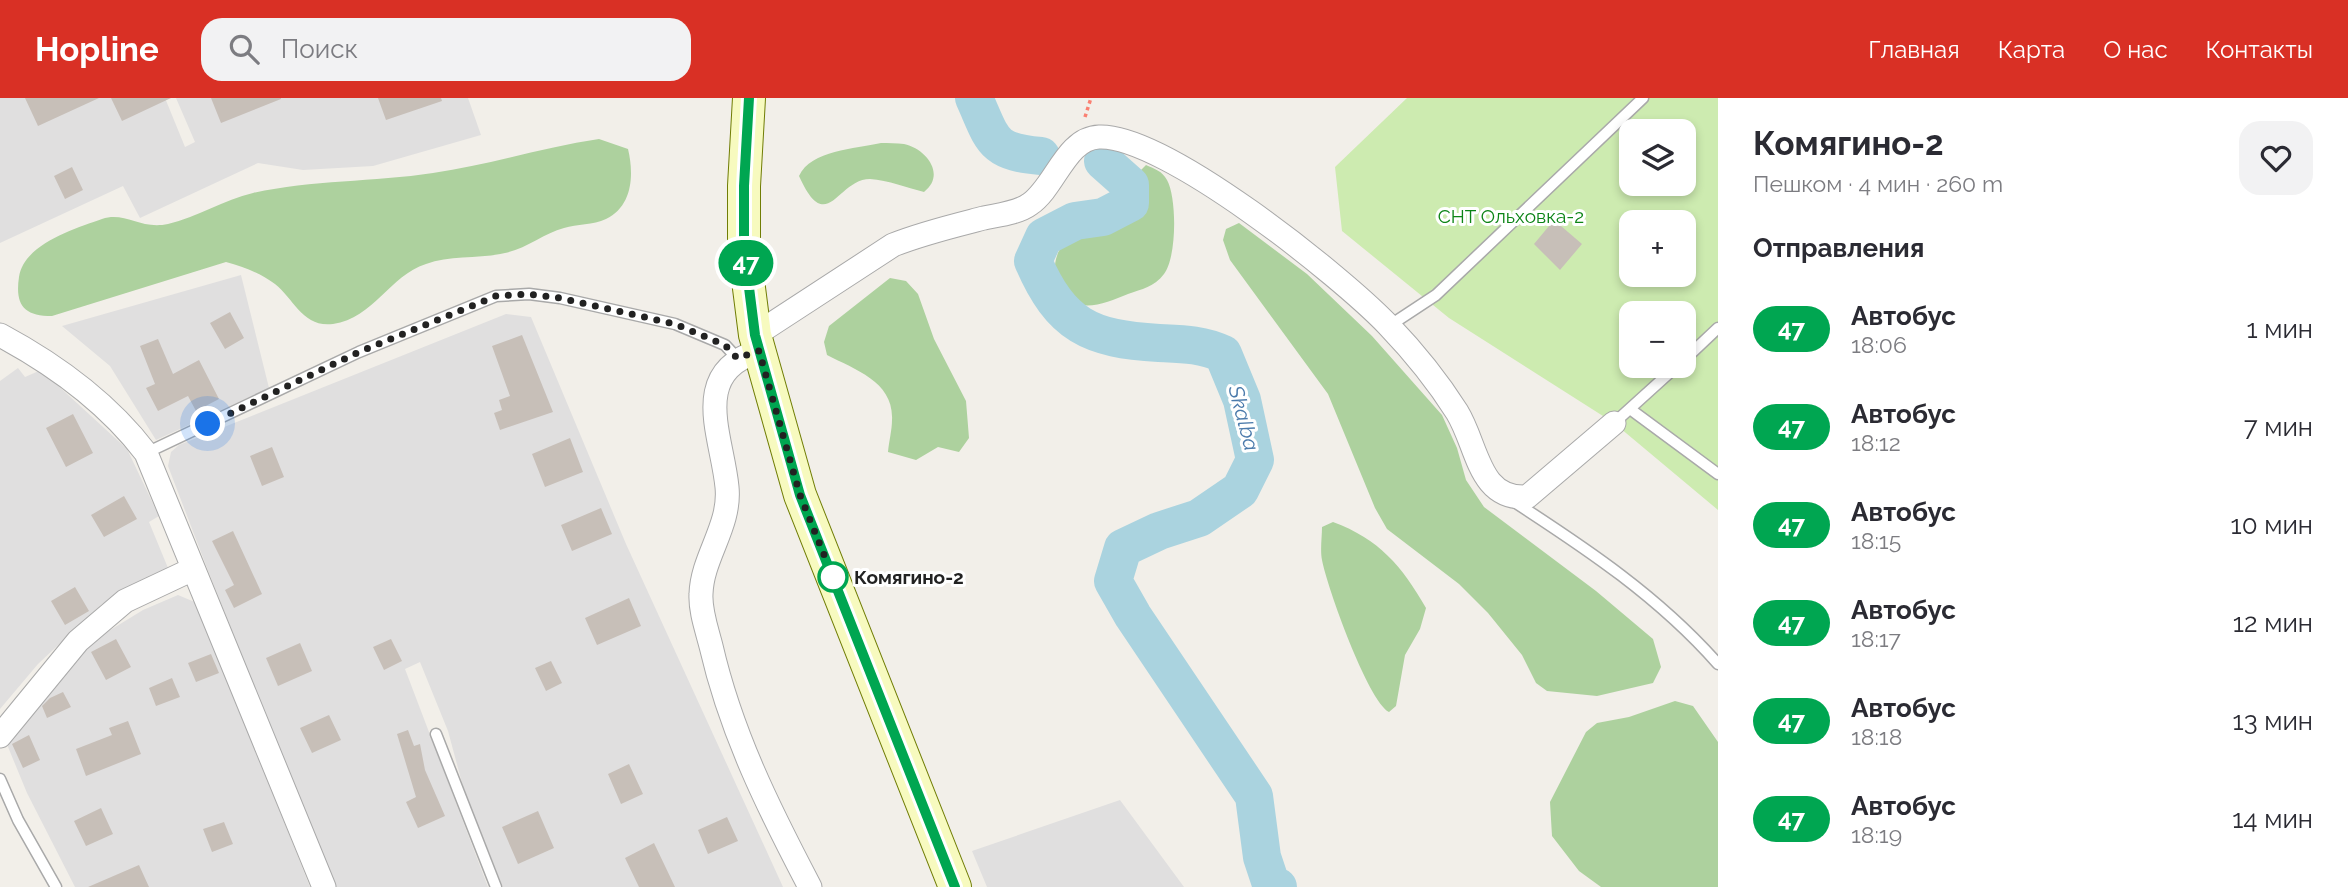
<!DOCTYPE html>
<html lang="ru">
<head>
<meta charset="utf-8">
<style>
  body { margin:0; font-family:Raleway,sans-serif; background:#f2f2f3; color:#2b2b33; height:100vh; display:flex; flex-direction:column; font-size:26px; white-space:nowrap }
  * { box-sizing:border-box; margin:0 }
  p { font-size:23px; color:#7c7c81 }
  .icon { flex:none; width:38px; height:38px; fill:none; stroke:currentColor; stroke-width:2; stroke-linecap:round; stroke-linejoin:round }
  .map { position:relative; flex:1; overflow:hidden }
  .side { display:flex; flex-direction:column; background:#fff; width:630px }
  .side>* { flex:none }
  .badge { padding:0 14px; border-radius:23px; font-size:24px; line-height:46px }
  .tools { position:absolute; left:1619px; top:21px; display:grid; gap:14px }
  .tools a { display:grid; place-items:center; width:77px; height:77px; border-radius:14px; background:#fff; box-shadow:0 4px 10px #0003; font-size:35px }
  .you { position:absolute; width:35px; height:35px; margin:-18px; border:5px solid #fff; border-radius:50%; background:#1a73e8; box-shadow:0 0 0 10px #1a73e833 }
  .map>.badge { position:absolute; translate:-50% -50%; box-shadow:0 0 0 4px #fff }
  h2 { padding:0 35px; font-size:26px; line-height:63px }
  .round { display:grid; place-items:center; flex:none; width:74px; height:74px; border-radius:21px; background:#f2f2f3 }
  .head { display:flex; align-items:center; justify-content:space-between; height:119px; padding:0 35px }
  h1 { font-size:33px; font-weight:700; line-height:52px }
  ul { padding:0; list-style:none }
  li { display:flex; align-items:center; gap:21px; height:98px; padding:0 35px }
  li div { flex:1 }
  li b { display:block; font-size:26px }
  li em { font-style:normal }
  li .badge { min-width:77px; font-weight:700; text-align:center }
  header { display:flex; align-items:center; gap:42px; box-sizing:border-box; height:98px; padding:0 35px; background:#d93025; color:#fff }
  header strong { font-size:33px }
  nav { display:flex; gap:38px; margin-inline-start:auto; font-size:24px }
  .search { width:490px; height:63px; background:#f2f2f3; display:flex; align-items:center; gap:18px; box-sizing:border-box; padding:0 24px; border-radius:21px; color:#7c7c81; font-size:26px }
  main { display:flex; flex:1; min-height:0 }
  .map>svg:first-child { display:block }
</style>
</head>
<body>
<header>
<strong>Hopline</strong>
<div class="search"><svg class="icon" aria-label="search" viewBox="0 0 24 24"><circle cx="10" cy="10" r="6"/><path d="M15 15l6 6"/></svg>Поиск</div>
<nav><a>Главная</a><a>Карта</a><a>О нас</a><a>Контакты</a></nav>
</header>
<main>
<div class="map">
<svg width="1718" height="789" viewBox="0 0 1718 789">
  <rect width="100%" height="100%" fill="#f2efe9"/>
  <path fill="#e0dfdf" d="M0,0H165L185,49L195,44L176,0H468L481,37L373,68L303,72L258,65L140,120L123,88L0,145Z
    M241,177L269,290L156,342L110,268L62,228Z
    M506,216L531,219L626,446L783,789H503L465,696L448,633L420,564L405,571L488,789H334L207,470L168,368L171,354L179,347Z
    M18,270L25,279L41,272L127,351L159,418L149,424L168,470L102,506L38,566L0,611V283Z
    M178,497L197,505L310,789H75L27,695L6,644L76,560L99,539L143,512Z
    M1120,702L1184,789H987L972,753Z"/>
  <path fill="#cdebb0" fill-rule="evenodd" d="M1407,0H1718V412L1614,325L1449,220L1342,133L1335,69ZM1631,33H1684V86H1631ZM1631,124H1684V177H1631ZM1631,215H1684V268H1631Z"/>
  <path fill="#add19e" d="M599,41L628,51C634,76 633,108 606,121C593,127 577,126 564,130C544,135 526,151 505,155C480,161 450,157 426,166C389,178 374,220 333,226C303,230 294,201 275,186C260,175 244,169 226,164L52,218C23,218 15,206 19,179C24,146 74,131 102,121C125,113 140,132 168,126C197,119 224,102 253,95C310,82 374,84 433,75C489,67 544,49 599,41Z
    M881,45C888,45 897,45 904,46C927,51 946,77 924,94C908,90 888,82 870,81C837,81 827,140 799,78C811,52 855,51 881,45Z
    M1146,67C1155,71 1162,73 1167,82C1177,100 1177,159 1164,176C1154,189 1142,191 1128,196C1105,205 1078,218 1060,193C1055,186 1054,175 1055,167C1060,120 1125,143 1141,107C1145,98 1139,87 1137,76Z
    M1239,125L1307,176L1372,238L1442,317L1457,350L1466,382L1484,409L1596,493L1653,541L1661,569L1653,585L1597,598L1547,593L1536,585L1522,557L1488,515L1459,486L1387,431L1375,410L1328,296L1230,162L1223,142L1226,131Z
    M890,180L906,183L918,196L934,241L966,303L969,340L959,354L938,349L916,362L888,354C889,343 892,332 892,322C894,284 856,272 827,257L824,244L829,228Z
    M1333,424C1379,441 1402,468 1426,510L1420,531L1405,557L1396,608L1389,614C1368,603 1327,489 1322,462C1320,452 1322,439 1322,429Z
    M1675,603L1693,608L1718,644V789H1601L1579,773L1552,738L1550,704L1586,634L1597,625L1629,619Z"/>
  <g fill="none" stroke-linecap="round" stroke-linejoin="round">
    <path stroke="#aad3df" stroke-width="38" d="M974,0C993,42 991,54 1041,58
      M1103,63L1130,87V105L1103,119L1075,123L1044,139L1033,163C1061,228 1090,241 1159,245C1182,246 1202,246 1223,256L1242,302L1255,362L1240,392L1199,420L1159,433L1123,450L1113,483L1133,518L1254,698L1262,759L1271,786L1278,789"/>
  </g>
  <path fill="#c7bfb8" d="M25,0H99L38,28Z
    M111,0H171L122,23Z
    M211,0H281V1L221,25Z
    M378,0H441L442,3L386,22Z
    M72,69L83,92L65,101L54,78Z
    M1554,122L1582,146L1560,172L1534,146Z
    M230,214L244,240L225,251L210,225Z
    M522,237L553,314L500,332L494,315L502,312L499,302L510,298L492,248Z
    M158,241L173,276L199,262L219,301L196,313L188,298L158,313L146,290L155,286L140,248Z
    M73,316L93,355L66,369L46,330Z
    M570,340L583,374L545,389L532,356Z
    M272,349L284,379L262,388L250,358Z
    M124,398L137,421L104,439L91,417Z
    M601,410L612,436L572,453L561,427Z
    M233,433L262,496L234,510L225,492L234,487L212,443Z
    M75,489L89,513L65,527L51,503Z
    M629,500L641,528L597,547L585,520Z
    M116,541L131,569L106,582L91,554Z
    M391,541L402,563L384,572L373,549Z
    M300,545L312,573L278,588L266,560Z
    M211,556L219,575L196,584L188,565Z
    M551,563L562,585L546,593L535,570Z
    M172,580L180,599L156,608L149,590Z
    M63,594L71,609L47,620L42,608L50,600Z
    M329,617L341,642L312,655L300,630Z
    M128,623L141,656L86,678L76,651L112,637L109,630Z
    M408,632L414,648L420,646L425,672L445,718L418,730L406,704L416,699L397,636Z
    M29,637L40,662L23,670L12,646Z
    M629,666L643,696L621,706L608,676Z
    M101,710L113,736L86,748L74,723Z
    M538,713L554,750L518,766L502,729Z
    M727,719L738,743L708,756L698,732Z
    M224,724L233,746L212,754L203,731Z
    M654,745L675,789H639L625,760Z
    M139,767L149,789H88Z"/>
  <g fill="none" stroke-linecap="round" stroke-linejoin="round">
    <defs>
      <path id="lane" d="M1389,228L1436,197L1643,0
        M1684,262L1718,230
        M1630,311L1718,376
        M1614,325L1677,268
        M146,355L359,254L496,198L529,196L560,200L675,226L725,247L737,260
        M1513,403C1587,451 1659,499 1718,566
        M436,636L496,789
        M0,681L18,722L56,789"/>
      <path id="street" d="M0,237C56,267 107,304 146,355L324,789
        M755,237L893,147C923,135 953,128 984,120C998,117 1018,115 1030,106C1055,89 1066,40 1099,39C1164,36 1341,178 1388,227C1412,252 1438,284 1457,314C1478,348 1478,402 1527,399L1614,325
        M759,253C689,275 722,337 727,389C731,428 702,459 701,496C700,513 707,532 711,548C731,635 769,711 810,789
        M0,638L78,543L125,503L193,471"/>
      <path id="secondary" d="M749,0L744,88V151L755,237L800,397L955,789"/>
    </defs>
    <use href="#lane" stroke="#a9a9a9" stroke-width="13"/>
    <use href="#street" stroke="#a9a9a9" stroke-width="25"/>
    <use href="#secondary" stroke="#707d05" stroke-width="34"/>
    <path stroke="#fa8072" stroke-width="3.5" stroke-dasharray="3.5 3.5" stroke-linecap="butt" d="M1085,19L1091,0"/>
    <use href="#lane" stroke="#fff" stroke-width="10"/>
    <use href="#street" stroke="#fff" stroke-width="23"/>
    <use href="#secondary" stroke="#f7fabf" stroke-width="32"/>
  </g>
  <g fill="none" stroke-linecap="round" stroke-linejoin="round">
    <defs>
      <path id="line" d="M749,0L744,88V150L755,237L800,397L955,789"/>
    </defs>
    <use href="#line" stroke="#fff" stroke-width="16"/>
    <use href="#line" stroke="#00a651" stroke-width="10"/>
    <path stroke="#222" stroke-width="7" stroke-dasharray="0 12.6" d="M208,326L359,254L496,198L528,196L560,200L675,226L725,247L737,260L759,253L800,397L833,479"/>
  </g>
  <circle fill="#fff" stroke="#00a651" stroke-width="3.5" cx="833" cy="479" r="14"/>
  <g text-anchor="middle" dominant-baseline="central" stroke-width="6" stroke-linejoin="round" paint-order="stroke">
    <g font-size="19" fill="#0c8416" stroke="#fff">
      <text x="1511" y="118">СНТ Ольховка-2</text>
    </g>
    <g font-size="19" font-weight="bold" fill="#222" stroke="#fff" text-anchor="start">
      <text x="854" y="479">Комягино-2</text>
    </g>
    <g font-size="21" font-style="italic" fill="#4a7aab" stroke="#fff">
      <text transform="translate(1244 320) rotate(75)">Skalba</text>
    </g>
  </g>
</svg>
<div class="tools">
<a><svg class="icon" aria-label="layers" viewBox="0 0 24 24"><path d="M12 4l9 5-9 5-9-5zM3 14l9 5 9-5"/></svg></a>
<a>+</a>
<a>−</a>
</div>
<div class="you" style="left:208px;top:326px"></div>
<b class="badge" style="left:746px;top:165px;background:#00a651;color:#fff">47</b>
</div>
<section class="side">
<div class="head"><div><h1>Комягино-2</h1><p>Пешком · 4 мин · 260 m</p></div><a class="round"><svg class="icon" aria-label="heart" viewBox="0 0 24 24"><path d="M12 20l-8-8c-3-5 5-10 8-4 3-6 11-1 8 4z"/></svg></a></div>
<h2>Отправления</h2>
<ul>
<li><span class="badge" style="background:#00a651;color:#fff">47</span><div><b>Автобус</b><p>18:06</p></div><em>1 мин</em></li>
<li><span class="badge" style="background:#00a651;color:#fff">47</span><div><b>Автобус</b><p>18:12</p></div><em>7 мин</em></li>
<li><span class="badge" style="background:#00a651;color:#fff">47</span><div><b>Автобус</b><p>18:15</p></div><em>10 мин</em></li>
<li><span class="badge" style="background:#00a651;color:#fff">47</span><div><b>Автобус</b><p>18:17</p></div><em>12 мин</em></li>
<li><span class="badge" style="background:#00a651;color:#fff">47</span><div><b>Автобус</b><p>18:18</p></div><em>13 мин</em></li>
<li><span class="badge" style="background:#00a651;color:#fff">47</span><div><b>Автобус</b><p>18:19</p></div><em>14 мин</em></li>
</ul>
</section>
</main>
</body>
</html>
